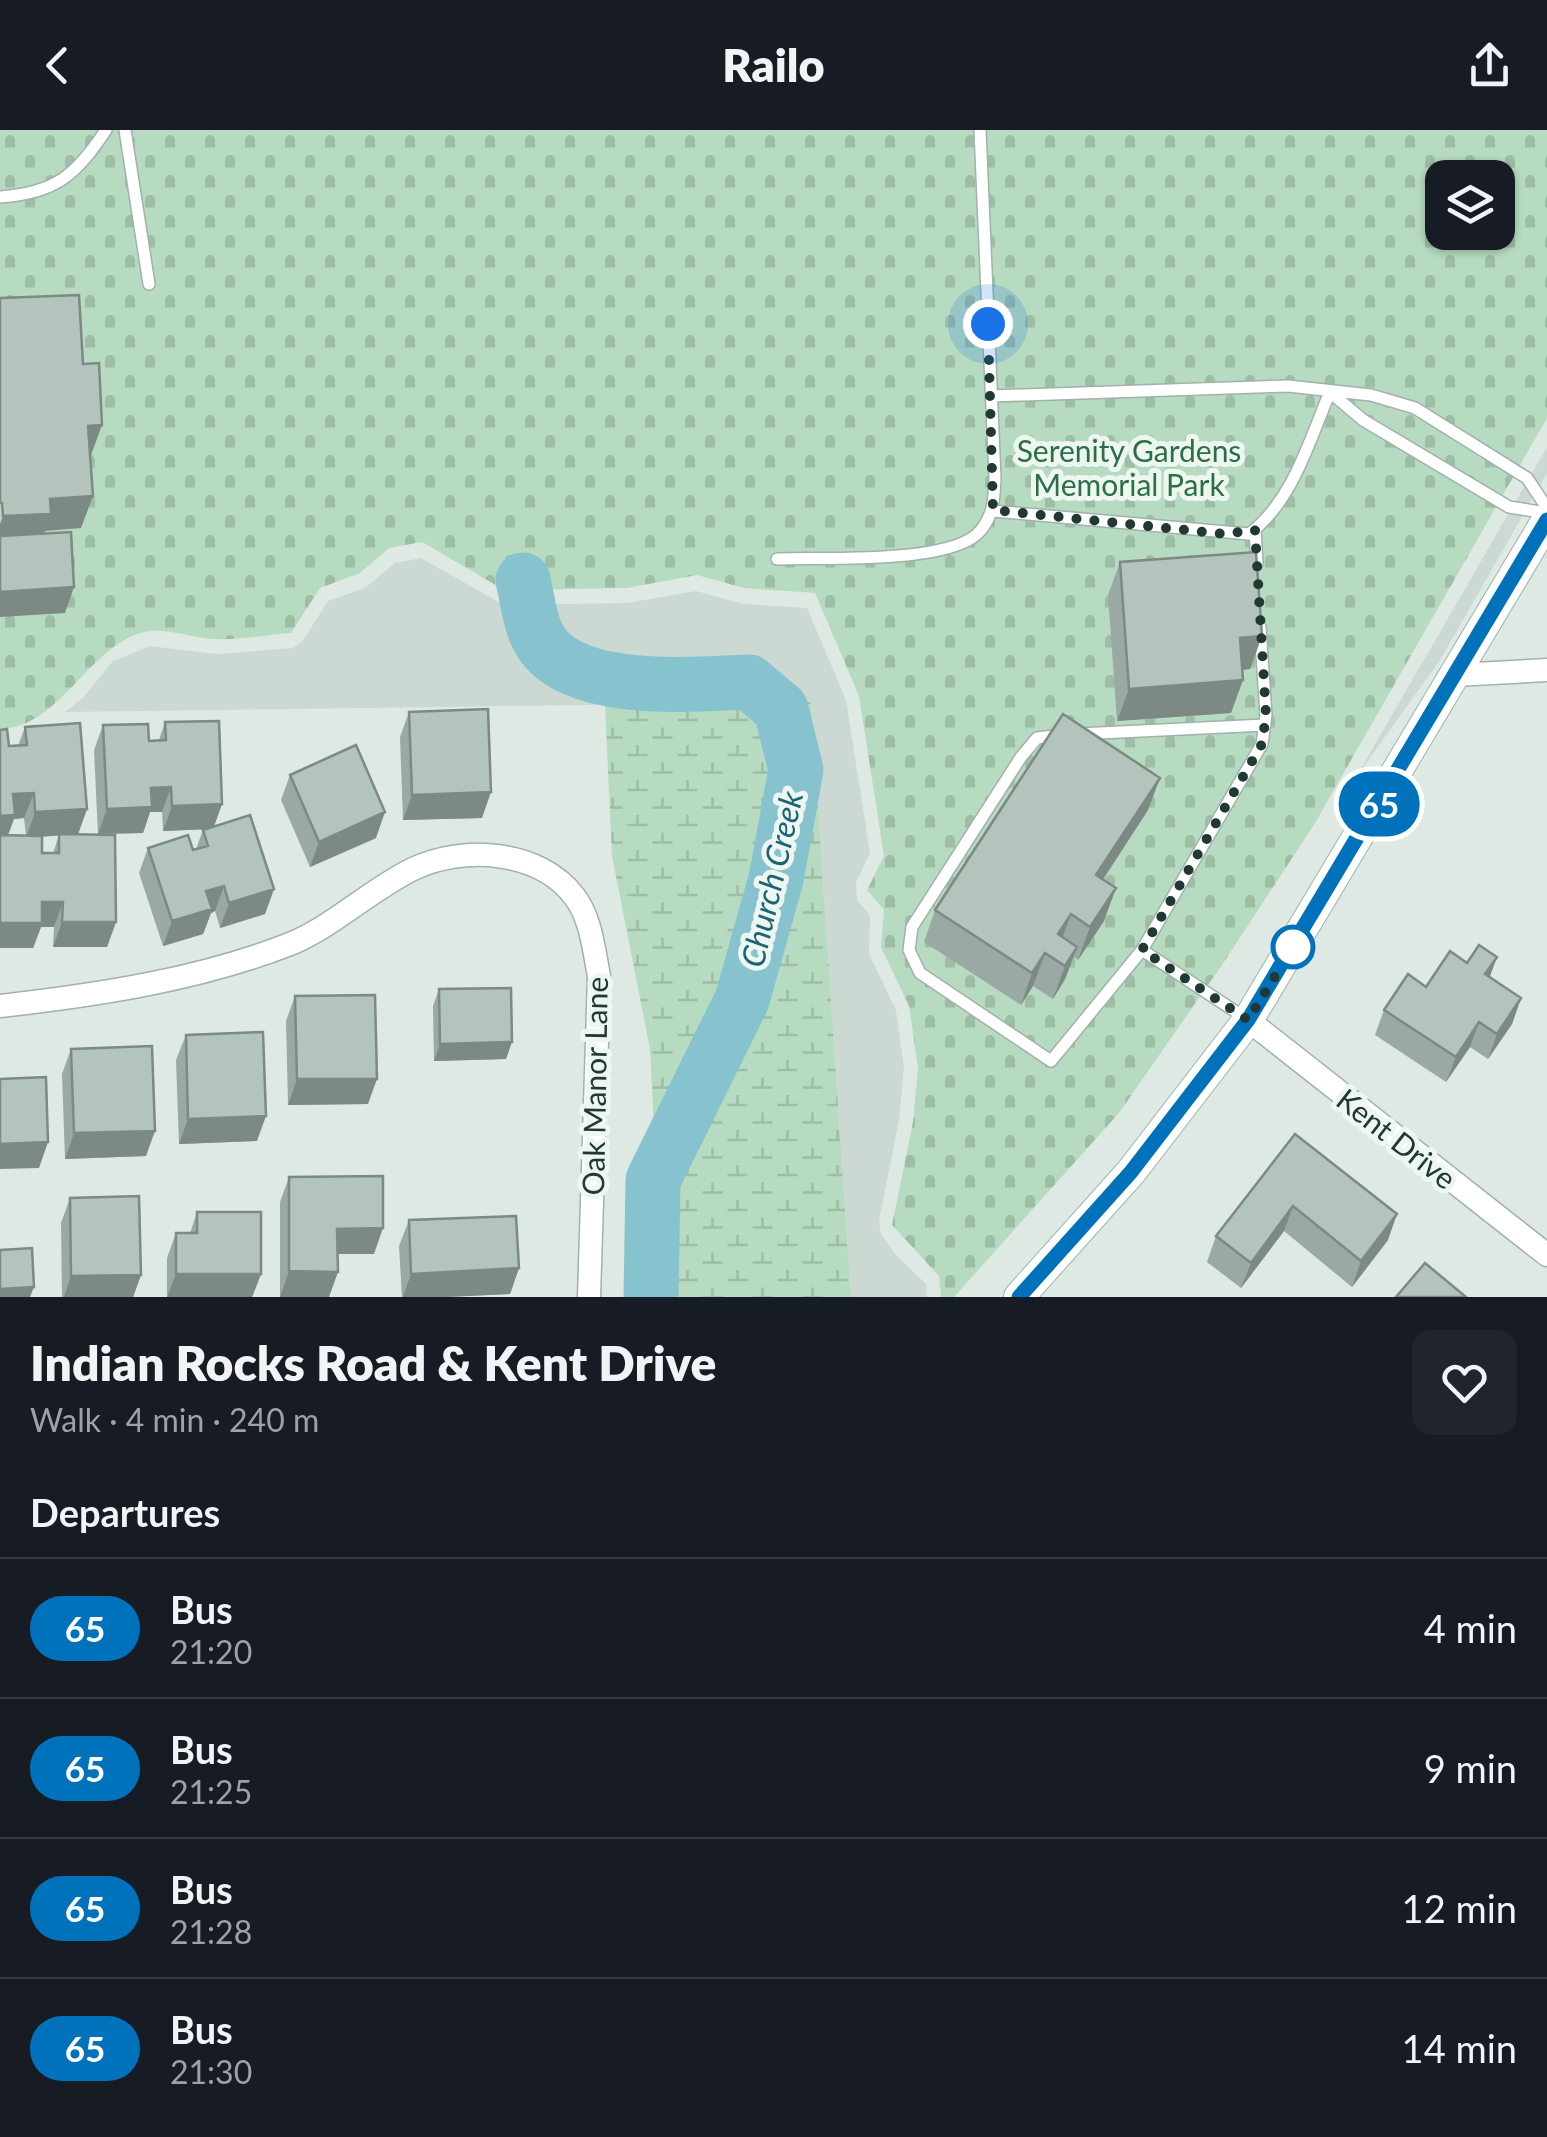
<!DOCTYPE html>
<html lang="en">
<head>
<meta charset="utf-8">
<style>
  body { margin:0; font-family:Lato,sans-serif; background:#20242c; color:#f1f3f6; height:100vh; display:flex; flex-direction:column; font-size:38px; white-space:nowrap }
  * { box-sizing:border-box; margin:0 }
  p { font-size:32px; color:#9ea1a6 }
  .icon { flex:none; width:55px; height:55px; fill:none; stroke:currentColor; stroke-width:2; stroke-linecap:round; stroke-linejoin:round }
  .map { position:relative; height:1167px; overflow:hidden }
  .panel { display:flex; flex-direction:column; background:#171b24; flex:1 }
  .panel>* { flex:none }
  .badge { padding:0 20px; border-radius:32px; font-size:35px; line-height:65px }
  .tools { position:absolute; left:1425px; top:30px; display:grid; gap:20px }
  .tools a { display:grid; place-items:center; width:90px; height:90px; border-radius:20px; background:#171b24; box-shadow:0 2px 8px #0004; font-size:50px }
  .you { position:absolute; width:50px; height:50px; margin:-25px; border:8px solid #fff; border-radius:50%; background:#1a73e8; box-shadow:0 0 0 15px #1a73e833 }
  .map>.badge { position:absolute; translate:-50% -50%; box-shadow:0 0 0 5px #fff }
  h2 { padding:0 30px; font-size:38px; line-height:90px }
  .round { display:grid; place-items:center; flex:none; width:105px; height:105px; border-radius:20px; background:#20242c }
  .headline { display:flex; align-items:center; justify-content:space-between; height:170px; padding:0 30px }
  h1 { font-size:48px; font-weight:800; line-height:75px }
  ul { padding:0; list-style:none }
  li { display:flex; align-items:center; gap:30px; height:140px; padding:0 30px; border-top:2px solid #363941 }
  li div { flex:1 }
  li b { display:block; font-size:38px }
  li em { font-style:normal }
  li .badge { min-width:110px; font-weight:700; text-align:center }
  header { display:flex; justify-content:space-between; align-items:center; height:130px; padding:0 30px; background:#171b24; font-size:45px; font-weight:800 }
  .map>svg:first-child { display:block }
</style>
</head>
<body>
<header><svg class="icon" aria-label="back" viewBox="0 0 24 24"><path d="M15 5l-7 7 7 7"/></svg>Railo<svg class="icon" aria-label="share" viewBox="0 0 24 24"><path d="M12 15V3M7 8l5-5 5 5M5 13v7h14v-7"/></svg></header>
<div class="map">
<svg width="1547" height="1167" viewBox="0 0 1547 1167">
  <defs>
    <pattern id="wetland-marsh" width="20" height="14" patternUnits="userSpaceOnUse" patternTransform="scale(2.5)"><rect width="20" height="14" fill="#b7dbc0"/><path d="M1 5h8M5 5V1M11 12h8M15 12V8" fill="none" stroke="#9dbda5"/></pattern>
    <pattern id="cemetery-stones" width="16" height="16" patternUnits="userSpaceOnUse" patternTransform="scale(2.5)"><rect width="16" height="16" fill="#b7dbc0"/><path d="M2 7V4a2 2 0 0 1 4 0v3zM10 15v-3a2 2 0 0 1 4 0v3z" fill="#9dbda5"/></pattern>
  </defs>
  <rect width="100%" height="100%" fill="#dee9e4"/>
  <path fill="#ccd9d3" d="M1547,317V343L1440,530L1355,649Z
    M421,428L504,475L627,473L696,461L744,474L807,478L846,570L870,723L856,752L857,770L870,785L869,824L896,880L904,938L899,990L879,1091L881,1104L896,1125L926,1154L927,1167H851L811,572L65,582L83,568L112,532L149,516L217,524L292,518L302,512L328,471L365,458L395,433Z"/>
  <path fill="url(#wetland-marsh)" d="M811,572L851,1167H634L645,1155L656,1040L650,919L612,726L605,575Z"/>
  <path fill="url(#cemetery-stones)" fill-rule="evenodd" d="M0,0H1547V288L1315,693L1224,832L1119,983L954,1167H941L939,1146L892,1095L913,992L918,938L909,876L881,817L884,780L867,760L884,726L859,566L815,463L744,458L697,445L627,458L504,460L422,412L389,418L360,443L320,458L291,503C266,505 239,510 214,509C193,508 164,497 144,502C87,517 61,597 0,599ZM1442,48H1498V102H1442Z"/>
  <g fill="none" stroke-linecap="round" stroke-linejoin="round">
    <path stroke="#86c3cf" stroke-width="55" d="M523,450C527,467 529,487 536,503C563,567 692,554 749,552L781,579L796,640L776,749L742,870L653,1050L651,1167"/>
    <defs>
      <path id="lane" d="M125,0L149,154
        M0,67C56,63 76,45 106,0
        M1330,262L1363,290L1509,377L1547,383
        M992,266L1288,256L1371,265L1415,278L1527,348L1547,378
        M993,381L1249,404C1293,371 1309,311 1330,262
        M1255,399L1257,434
        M777,429C822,427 954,435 981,400C994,384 994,368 995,348L980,0
        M1079,604L1265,595
        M1061,605L1037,608L1021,627L912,797L909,820L920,843L1051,931L1142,820L1262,614L1266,585L1260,497
        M1142,820L1247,889"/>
      <path id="street" d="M1456,545L1547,540
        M0,876C97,865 198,850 290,814C334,796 370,760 413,739C463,715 539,720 574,766C591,787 594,821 599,846L589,1167
        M1248,890L1547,1125"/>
      <path id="secondary" d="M1019,1167L1131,1042L1248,890L1547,390"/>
    </defs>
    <use href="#lane" stroke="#a1b1ab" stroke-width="14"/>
    <use href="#street" stroke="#a1b1ab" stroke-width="25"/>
    <use href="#secondary" stroke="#9db5ac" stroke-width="32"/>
    <use href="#lane" stroke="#fff" stroke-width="11"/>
    <use href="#street" stroke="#fff" stroke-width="22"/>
    <use href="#secondary" stroke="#fff" stroke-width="30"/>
  </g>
  <path fill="#9aa9a3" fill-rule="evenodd" d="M1120,432L1262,506L1250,539L1242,540L1231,583L1117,591L1108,465Z
    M409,582L482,688L403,690L400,607Z
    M165,592L222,674L214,696L274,759L265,784L220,798L215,781L211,783L203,804L163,816L139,743L148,718L196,719L203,700L205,699L163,701L162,682H150L143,703L98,704L94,620L103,595L149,611L159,610Z
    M25,597L87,679L78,704L69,705L116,792L107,817H53L54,797H41L33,818H0V600L9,616H18ZM24,688L26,705H8L14,689ZM59,705L53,723H42V706Z
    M290,645L376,708L310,737L281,670Z
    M1148,680L1103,750L1104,791L1078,830L1074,827L1065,849L1053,869L1033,856L1021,875L924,812L935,780Z
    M1489,847L1521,868L1512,894L1488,929L1470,917L1446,952L1375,905L1384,880L1426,857Z
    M439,859L506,929L434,931L433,876Z
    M295,866L368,974L288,975L286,891Z
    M186,905L257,1011L179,1014L176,930Z
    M71,919L146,1026L65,1029L62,944Z
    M1295,1004L1388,1110L1352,1157L1284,1101L1241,1158L1207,1132L1216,1106Z
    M289,1047L374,1124H338L329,1167H280V1072Z
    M70,1068L141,1145L133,1167H62L61,1093Z
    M197,1082L261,1144L252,1167H167V1128L176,1103H190Z
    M409,1090L519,1138L510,1164L446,1167H402L399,1116Z"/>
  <path fill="#7d8984" d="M102,295L90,328L88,296Z
    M93,366L81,398L45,401L39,416L0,418V394L3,386L50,369Z
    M74,457L65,483L0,487V462Z
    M1262,506L1250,539L1228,541L1240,508Z
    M1243,550L1231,583L1117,591L1129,559Z
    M1160,648L1148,680L1084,778L1096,745Z
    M171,657L162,682H150L143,703L98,704L107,679L151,658Z
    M491,662L482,688L403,690L412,665Z
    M34,663L24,688L14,689L6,710L0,711V686L13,664Z
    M222,674L213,699L163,701L172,676Z
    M87,679L78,704L26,708L35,682Z
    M385,682L376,708L310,737L319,712Z
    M224,756L215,781L211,783L203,804L163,816L172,791L206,761Z
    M1116,758L1104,791L1078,830L1090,797Z
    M274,759L265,784L220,798L229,773Z
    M42,772H63L54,797H41L33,818H0V793Z
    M1071,784L1059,817L1058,804Z
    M62,792H116L107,817H53Z
    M1077,817L1065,849L1053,869L1065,836Z
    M1045,823L1033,856L1021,875L1032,843Z
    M1497,827L1488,852L1485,844Z
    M1521,868L1512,894L1488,929L1497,904Z
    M1479,892L1470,917L1446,952L1456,927Z
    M512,912L506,929L434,931L440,914Z
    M297,949H377L368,974L288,975Z
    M266,986L257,1011L179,1014L188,989Z
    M155,1001L146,1026L65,1029L74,1003Z
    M48,1012L39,1038L0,1039V1014Z
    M1293,1076L1284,1101L1241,1158L1251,1133Z
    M1397,1084L1388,1110L1352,1157L1361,1131Z
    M383,1098L374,1124H328L337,1099Z
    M519,1138L510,1164L446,1167H403L411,1144Z
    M289,1141L338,1142L329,1167H280Z
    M176,1144H261L252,1167H167Z
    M141,1145L133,1167H64L71,1146Z
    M34,1157L30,1167H0V1159Z"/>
  <path fill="#b3c4bd" stroke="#7d8984" stroke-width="2.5" d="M79,165L83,234L99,233L102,295L88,296L93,366L50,369L51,384L3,386L2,373H0V168Z
    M71,402L74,457L0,462V406Z
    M1256,422L1262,506L1240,508L1243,550L1129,559L1120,432Z
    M488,579L491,662L412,665L409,582Z
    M1063,584L1160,648L1096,745L1116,758L1090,797L1071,784L1058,804L1077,817L1065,836L1045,823L1032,843L935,780Z
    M219,591L222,674L172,676L171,657L151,658L152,677L107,679L103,595L148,594L149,611L166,610L165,592Z
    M80,593L87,679L35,682L34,663L13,664L15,685L0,686V600L7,599L9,616L27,615L25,597Z
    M356,615L385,682L319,712L290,645Z
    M250,685L274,759L229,773L224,756L206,761L212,779L172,791L148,718L188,705L193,720L208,716L203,700Z
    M59,704L115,705L116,792H62L63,772H42V793H0V705L42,706V723H59Z
    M1479,815L1497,827L1485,844L1521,868L1497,904L1479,892L1456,927L1384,880L1408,844L1426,857L1450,821L1467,833Z
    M511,858L512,912L440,914L439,859Z
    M375,865L377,949H297L295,866Z
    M263,902L266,986L188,989L186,905Z
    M152,916L155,1001L74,1003L71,919Z
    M46,947L48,1012L0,1014V949Z
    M1295,1004L1397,1084L1361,1131L1293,1076L1251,1133L1216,1106Z
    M383,1046V1098L337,1099L338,1142L289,1141V1047Z
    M139,1066L141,1145L71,1146L70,1068Z
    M197,1082H261V1144H176V1103H197Z
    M516,1086L519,1138L411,1144L409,1090Z
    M32,1118L34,1157L0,1159V1120Z
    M1425,1133L1466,1167H1396Z"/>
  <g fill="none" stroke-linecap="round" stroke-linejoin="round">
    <defs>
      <path id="line" d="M1019,1167L1131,1042L1248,890L1547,390"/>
    </defs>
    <use href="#line" stroke="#fff" stroke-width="22"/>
    <use href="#line" stroke="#0072bc" stroke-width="15"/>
    <path stroke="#203932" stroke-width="10" stroke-dasharray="0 18" d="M988,194L993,380L1224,404L1255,400L1266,585L1262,614L1142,820L1248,890L1293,817"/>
  </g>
  <circle fill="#fff" stroke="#0072bc" stroke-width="5" cx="1293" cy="817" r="20"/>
  <g text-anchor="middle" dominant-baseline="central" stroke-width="10" stroke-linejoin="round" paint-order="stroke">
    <g font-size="30" fill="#2b6f45" stroke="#eef6f2">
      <text x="1129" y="320">Serenity Gardens<tspan x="1129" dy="34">Memorial Park</tspan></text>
    </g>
    <g font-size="30" fill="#203932" stroke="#eef6f2">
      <text transform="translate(594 956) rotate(-89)">Oak Manor Lane</text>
      <text transform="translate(1397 1008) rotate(38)">Kent Drive</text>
    </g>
    <g font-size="32" font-style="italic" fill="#1b6473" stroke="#eef6f2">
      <text transform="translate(771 749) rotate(-77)">Church Creek</text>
    </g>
  </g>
</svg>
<div class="tools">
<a><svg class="icon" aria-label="layers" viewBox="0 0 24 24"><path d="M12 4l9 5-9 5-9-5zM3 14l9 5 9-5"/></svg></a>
</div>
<div class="you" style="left:988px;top:194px"></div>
<b class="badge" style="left:1379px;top:674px;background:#0072bc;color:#fff">65</b>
</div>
<section class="panel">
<div class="headline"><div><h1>Indian Rocks Road &amp; Kent Drive</h1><p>Walk · 4 min · 240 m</p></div><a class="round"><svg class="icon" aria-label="heart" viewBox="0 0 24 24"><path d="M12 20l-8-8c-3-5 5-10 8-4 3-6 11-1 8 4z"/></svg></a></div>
<h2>Departures</h2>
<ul>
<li><span class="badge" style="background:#0072bc;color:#fff">65</span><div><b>Bus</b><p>21:20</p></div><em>4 min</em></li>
<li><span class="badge" style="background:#0072bc;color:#fff">65</span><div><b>Bus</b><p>21:25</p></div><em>9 min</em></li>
<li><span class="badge" style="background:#0072bc;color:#fff">65</span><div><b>Bus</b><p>21:28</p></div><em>12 min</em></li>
<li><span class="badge" style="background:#0072bc;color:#fff">65</span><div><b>Bus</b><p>21:30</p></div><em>14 min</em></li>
</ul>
</section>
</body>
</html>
